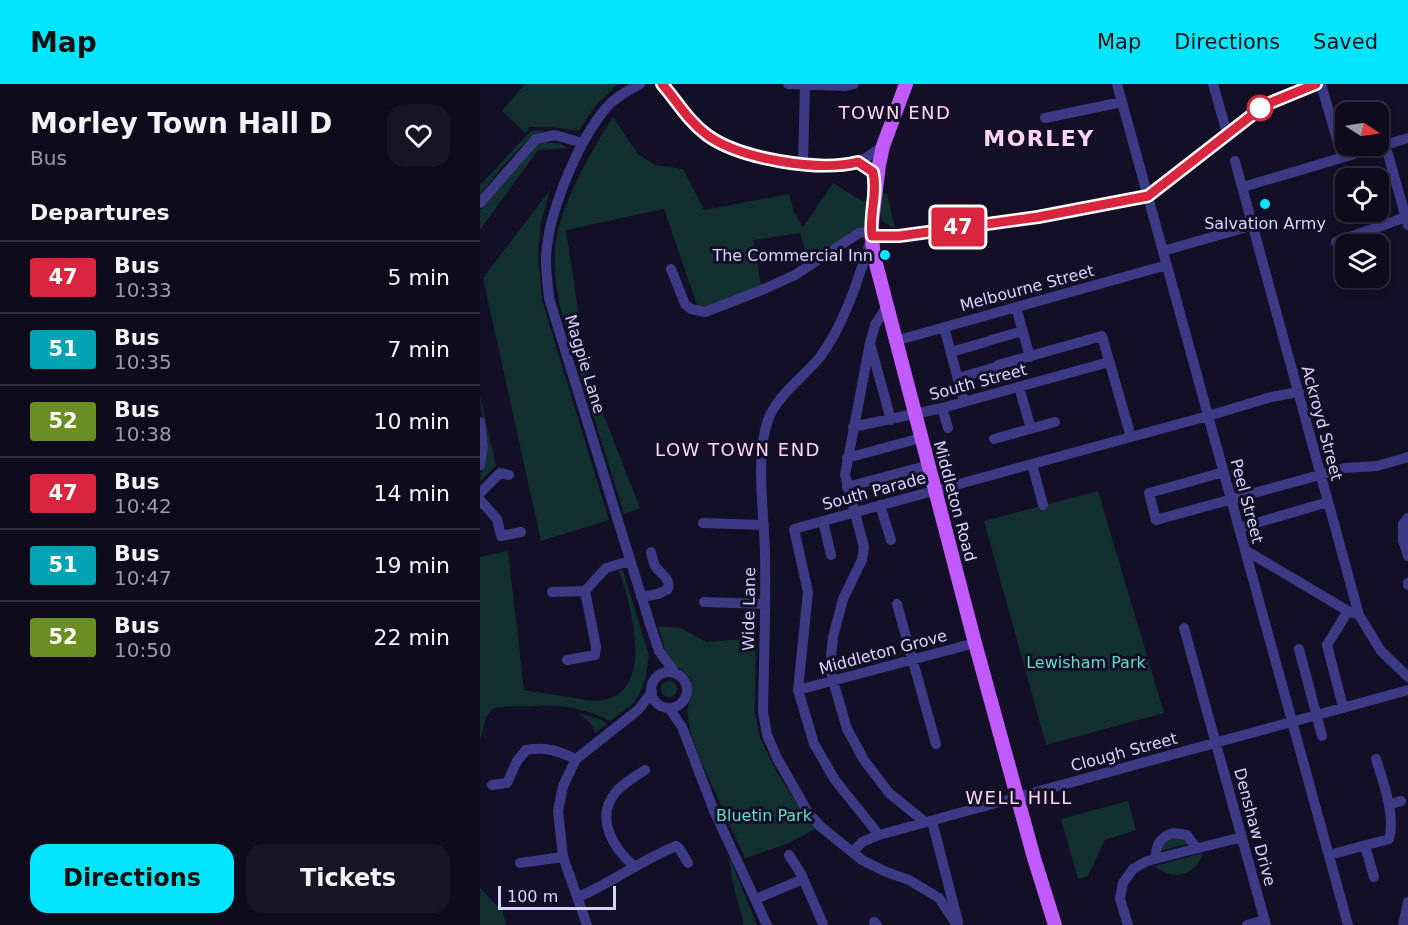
<!DOCTYPE html>
<html lang="en">
<head>
<meta charset="utf-8">
<style>
  body { margin:0; font-family:"DejaVu Sans",sans-serif; background:#171425; color:#f1f3f6; height:100vh; display:flex; flex-direction:column; font-size:22px; white-space:nowrap }
  * { box-sizing:border-box; margin:0 }
  p { font-size:20px; color:#9b9ba3 }
  .icon { flex:none; width:33px; height:33px; fill:none; stroke:currentColor; stroke-width:2; stroke-linecap:round; stroke-linejoin:round }
  .map { position:relative; flex:1; overflow:hidden }
  .sheet { display:flex; flex-direction:column; background:#0e0b1c; width:480px }
  .sheet>* { flex:none }
  .badge { padding:0 12px; border-radius:4px; font-size:21px; line-height:39px }
  .needle { width:39px; rotate:102deg }
  .controls { position:absolute; left:855px; top:18px; display:grid; gap:12px }
  .controls a { display:grid; place-items:center; width:54px; height:54px; border-radius:12px; background:#0e0b1c; box-shadow:0 3px 9px #0003,0 0 0 2px #2e2b3b; font-size:30px }
  .scale { position:absolute; left:18px; bottom:15px; width:118px; box-sizing:border-box; padding-left:6px; border:3px solid #d9d4ff; border-top:0; font-size:16px; line-height:21px; white-space:nowrap; color:#d9d4ff; -webkit-text-stroke:4px #130f26; paint-order:stroke }
  .map>.badge { position:absolute; translate:-50% -50%; box-shadow:0 0 0 3px #fff }
  h2 { padding:0 30px; font-size:22px; line-height:54px }
  .round { display:grid; place-items:center; flex:none; width:63px; height:63px; border-radius:18px; background:#171425 }
  .overview { display:flex; align-items:center; justify-content:space-between; height:102px; padding:0 30px }
  h1 { font-size:28px; font-weight:600; line-height:45px }
  .primary-button { display:flex; gap:12px; margin-top:auto; padding:12px 30px }
  .primary-button a { flex:1; height:69px; border-radius:18px; background:#00e5ff; color:#111; font-size:24px; font-weight:600; line-height:69px; text-align:center }
  .primary-button a+a { background:#171425; color:#f1f3f6 }
  ul { padding:0; list-style:none }
  li { display:flex; align-items:center; gap:18px; height:72px; padding:0 30px; border-top:2px solid #2e2b3b }
  li div { flex:1 }
  li b { display:block; font-size:22px }
  li em { font-style:normal }
  li .badge { min-width:66px; font-weight:700; text-align:center }
  header { display:flex; align-items:center; gap:36px; box-sizing:border-box; height:84px; padding:0 30px; background:#00e5ff; color:#111 }
  header strong { font-size:28px }
  nav { display:flex; gap:33px; margin-inline-start:auto; font-size:21px }
  main { display:flex; flex:1; min-height:0 }
  .map>svg:first-child { display:block }
</style>
</head>
<body>
<header>
<strong>Map</strong>
<nav><a>Map</a><a>Directions</a><a>Saved</a></nav>
</header>
<main>
<section class="sheet">
<div class="overview"><div><h1>Morley Town Hall D</h1><p>Bus</p></div><a class="round"><svg class="icon" aria-label="heart" viewBox="0 0 24 24"><path d="M12 20l-8-8c-3-5 5-10 8-4 3-6 11-1 8 4z"/></svg></a></div>
<h2>Departures</h2>
<ul>
<li><span class="badge" style="background:#d7263d;color:#fff">47</span><div><b>Bus</b><p>10:33</p></div><em>5 min</em></li>
<li><span class="badge" style="background:#00a3b4;color:#fff">51</span><div><b>Bus</b><p>10:35</p></div><em>7 min</em></li>
<li><span class="badge" style="background:#6b8e23;color:#fff">52</span><div><b>Bus</b><p>10:38</p></div><em>10 min</em></li>
<li><span class="badge" style="background:#d7263d;color:#fff">47</span><div><b>Bus</b><p>10:42</p></div><em>14 min</em></li>
<li><span class="badge" style="background:#00a3b4;color:#fff">51</span><div><b>Bus</b><p>10:47</p></div><em>19 min</em></li>
<li><span class="badge" style="background:#6b8e23;color:#fff">52</span><div><b>Bus</b><p>10:50</p></div><em>22 min</em></li>
</ul>
<div class="primary-button"><a>Directions</a><a>Tickets</a></div>
</section>
<div class="map">
<svg width="928" height="841" viewBox="0 0 928 841">
  <rect width="100%" height="100%" fill="#130f26"/>
  <path fill="#12302f" d="M45,0H138L115,22L99,47L73,43H50L45,49L22,27Z
    M133,33L158,70L175,81L203,85L224,126L309,110L314,128L323,143L353,99L382,117H390L388,141L328,179L320,149L273,156L282,206L219,227L184,125L86,146L108,291L160,424L144,430C130,385 116,340 102,295C89,254 72,210 75,166C78,124 110,69 133,33Z
    M65,46C42,56 16,91 0,111V101L51,47Z
    M65,56L66,59H79L87,64L58,66L0,146V126L53,63Z
    M70,106L61,138L58,170L62,216L129,436L61,457L3,194Z
    M401,110H407L415,144C396,137 400,128 401,110Z
    M0,312L16,382L0,397C0,384 8,374 8,360C7,344 0,328 0,312Z
    M618,407L684,629L566,661L504,437Z
    M28,467L44,606C61,609 78,611 94,614C102,615 110,617 117,617C179,612 150,521 139,486L143,487L169,571L165,597L158,613L152,621L130,637C106,624 77,620 56,622C41,623 28,621 13,624L6,633L0,657V473Z
    M178,542L201,544L226,558L276,554L275,629L280,653L294,683L316,718L337,744L307,760L265,774L219,673L210,647L207,627L212,608L211,596L204,587L194,581L185,566Z
    M181 605a8 8 0 1 1 16 0a8 8 0 1 1-16 0Z
    M99,629L122,636L127,640L115,649L112,641Z
    M648,717L656,746L625,756L608,792L598,795L581,735Z
    M700,753L710,759L680,767C683,757 690,754 700,753Z
    M723,769C716,792 693,798 675,782Z
    M249,772L277,841H264L252,796Z
    M0,804L23,828L26,841H0Z"/>
  <g fill="none" stroke-linecap="round" stroke-linejoin="round">
    <path stroke="#3d3a85" stroke-width="10" d="M160,0C148,7 135,13 126,24C98,57 66,133 66,177C66,189 68,202 69,214L170,540L179,567L196,590
      M182,0C197,17 208,38 228,52C256,73 342,90 375,79C385,76 394,68 403,62
      M308,0L366,2L374,0
      M637,0L868,841
      M733,0L747,49
      M841,0L862,73
      M565,34L642,18
      M905,60L928,141
      M755,77L879,531L901,567L928,593
      M378,78L393,88L396,99
      M323,80L325,0
      M763,103L928,54
      M0,119L56,55L75,51L103,59
      M856,158L926,133
      M683,167L774,141
      M191,185L205,220L211,225L225,228L282,206L315,191L379,149L391,147
      M536,223L550,273
      M406,224L395,241L390,259L365,391L384,463L382,476L363,515L353,553L350,583L353,597L367,645L384,676L409,709L445,738
      M464,243L484,318
      M511,256L543,247
      M415,257L687,181
      M391,263L411,336
      M471,268L506,258
      M518,281L622,252L651,353
      M478,294L513,284
      M539,303L551,345
      M462,324L468,344
      M0,338L3,362L0,381
      M373,343L462,324L629,278
      M514,355L575,338
      M367,374L441,354
      M552,380L563,421
      M744,388L669,409L676,436L865,384L897,382L928,373
      M367,403L449,381
      M0,409L20,389L29,391
      M0,416L17,435L21,452L41,448
      M400,421L411,456
      M928,434L923,440V456L928,472
      M343,437L351,471
      M223,439L284,441
      M759,444L848,418
      M765,466L868,527L879,531
      M928,501V499
      M72,508L105,507
      M161,513L178,510L188,505C191,494 181,491 176,483C173,479 172,472 171,468
      M224,518L284,520
      M417,520L456,660
      M704,544L786,841
      M819,565L842,652
      M87,576L115,571L116,563L105,507L126,484L150,477
      M171 606a18 18 0 1 1 36 0a18 18 0 1 1-36 0Z
      M318,606L495,559
      M863,623L847,561L868,527
      M189,624L202,643L234,727L287,841
      M12,701L27,699L37,677L46,666C65,662 78,667 96,675
      M909,721L921,717
      M452,737L478,838
      M399,751L355,696L334,660L318,606L328,508L314,445L728,332L791,313L819,308
      M885,762L894,793
      M373,768L382,758L399,751L928,606
      M309,771L321,790L343,840
      M849,771L909,755C916,732 903,698 896,675
      M676,775C675,761 680,753 693,749L707,751L716,764
      M40,779L83,773
      M154,782C133,764 115,734 135,709C143,699 155,693 165,686
      M98,813C132,799 161,776 196,762L199,764L208,779
      M276,815L323,795
      M394,838L397,841
      M107,841L83,773L78,727L83,702L96,675L158,626L172,608
      M477,841L459,814L429,796L404,787L382,776L340,742L329,730L297,674L287,651L283,627C284,574 286,521 285,468C284,428 275,373 288,336C297,311 324,293 340,273C366,238 379,192 392,152H419L558,133L668,112L785,21L836,0
      M648,841L640,815L643,799L653,785L667,777L762,753
      M767,841L785,836
      M923,841L928,818"/>
    <path stroke="#c25bff" stroke-width="14" d="M426,0L403,62L399,81L391,147L394,172L495,559L554,774L575,841"/>
  </g>
  <g fill="none" stroke-linecap="round" stroke-linejoin="round">
    <defs>
      <path id="line" d="M182,0C197,17 208,37 227,51C260,75 339,88 378,78L393,88C398,110 389,130 392,152H419L558,133L668,112L785,21L836,0"/>
    </defs>
    <use href="#line" stroke="#fff" stroke-width="14"/>
    <use href="#line" stroke="#d7263d" stroke-width="9"/>
  </g>
  <circle fill="#fff" stroke="#d7263d" stroke-width="3" cx="780" cy="24" r="12"/>
  <g fill="#00e5ff" stroke="#130f26" stroke-width="2">
    <circle cx="785" cy="120" r="6"/>
    <circle cx="405" cy="171" r="6"/>
  </g>
  <g text-anchor="middle" dominant-baseline="central" stroke-width="6" stroke-linejoin="round" paint-order="stroke">
    <g font-size="16" fill="#d9d4ff" stroke="#130f26">
      <text x="785" y="139">Salvation Army</text>
      <text x="393" y="171" text-anchor="end">The Commercial Inn</text>
    </g>
    <g font-size="16" fill="#d9d4ff" stroke="#130f26">
      <text transform="translate(547 204) rotate(-15)">Melbourne Street</text>
      <text transform="translate(105 280) rotate(73)">Magpie Lane</text>
      <text transform="translate(498 298) rotate(-15)">South Street</text>
      <text transform="translate(842 339) rotate(75)">Ackroyd Street</text>
      <text transform="translate(394 407) rotate(-15)">South Parade</text>
      <text transform="translate(475 417) rotate(75)">Middleton Road</text>
      <text transform="translate(767 417) rotate(75)">Peel Street</text>
      <text transform="translate(269 525) rotate(-89)">Wide Lane</text>
      <text transform="translate(403 568) rotate(-15)">Middleton Grove</text>
      <text transform="translate(644 668) rotate(-15)">Clough Street</text>
      <text transform="translate(775 743) rotate(75)">Denshaw Drive</text>
    </g>
    <g font-size="16" fill="#5fe0c0" stroke="#130f26">
      <text x="606" y="578">Lewisham Park</text>
      <text x="284" y="731">Bluetin Park</text>
    </g>
    <g font-size="18" letter-spacing="1.5" fill="#ffd6f0" stroke="#130f26">
      <text x="415" y="28">TOWN END</text>
      <text x="258" y="365">LOW TOWN END</text>
      <text x="539" y="713">WELL HILL</text>
    </g>
    <g font-size="22" font-weight="bold" letter-spacing="1.5" fill="#ffd6f0" stroke="#130f26">
      <text x="559" y="54">MORLEY</text>
    </g>
  </g>
</svg>
<div class="controls">
<a><svg class="needle" viewBox="-14 -14 28 28"><path d="M0-13l5 13h-10z" fill="#e53935"/><path d="M0 13l5-13h-10z" fill="#9b9ba3"/></svg></a>
<a><svg class="icon" aria-label="locate" viewBox="0 0 24 24"><circle cx="12" cy="12" r="6"/><path d="M12 2v4M12 18v4M2 12h4M18 12h4"/></svg></a>
<a><svg class="icon" aria-label="layers" viewBox="0 0 24 24"><path d="M12 4l9 5-9 5-9-5zM3 14l9 5 9-5"/></svg></a>
</div>
<div class="scale">100 m</div>
<b class="badge" style="left:478px;top:143px;background:#d7263d;color:#fff">47</b>
</div>
</main>
</body>
</html>
